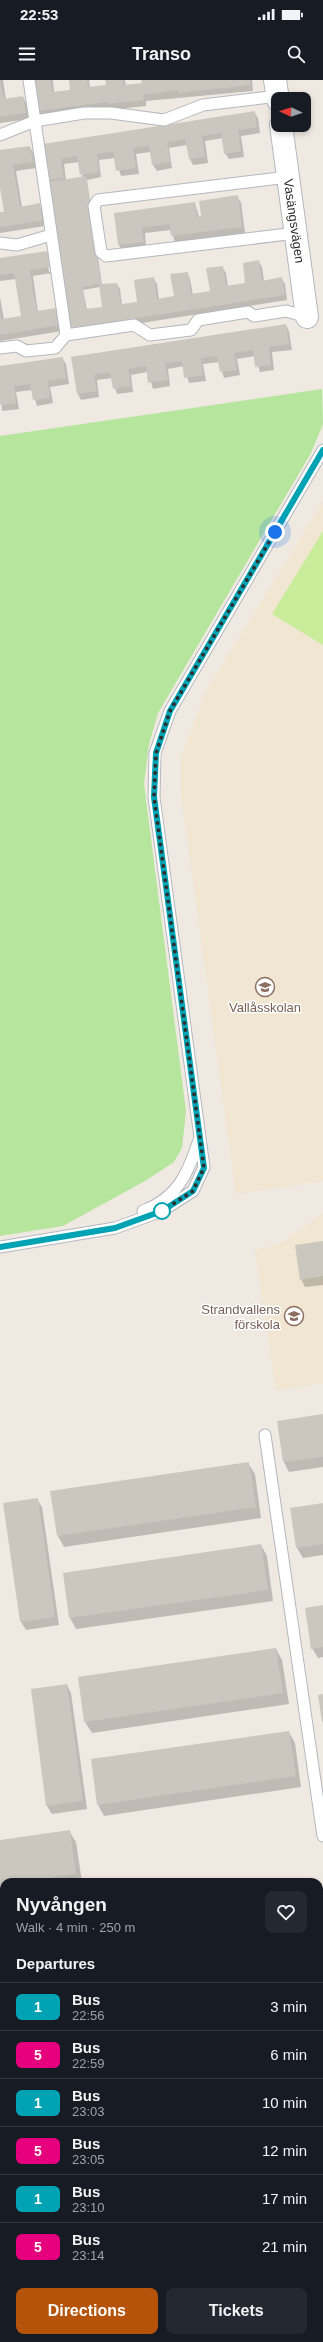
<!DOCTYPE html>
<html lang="en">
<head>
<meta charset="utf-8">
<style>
  body { margin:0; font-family:Helvetica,sans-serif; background:#242831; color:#f1f3f6; height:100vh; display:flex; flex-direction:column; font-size:15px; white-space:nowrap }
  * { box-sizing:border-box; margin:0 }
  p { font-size:13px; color:#9ea1a6 }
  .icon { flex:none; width:22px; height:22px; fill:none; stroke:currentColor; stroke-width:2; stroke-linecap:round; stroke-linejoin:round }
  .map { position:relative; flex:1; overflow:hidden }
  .sheet { position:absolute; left:0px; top:1798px; width:323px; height:464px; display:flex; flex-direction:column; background:#171b24; border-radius:12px 12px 0 0; box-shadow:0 2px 6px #0003 }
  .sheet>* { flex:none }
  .badge { padding:0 8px; border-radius:6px; font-size:14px; line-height:26px }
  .needle { width:26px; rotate:273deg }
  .fabs { position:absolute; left:271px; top:12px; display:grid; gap:8px }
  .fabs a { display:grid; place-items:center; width:40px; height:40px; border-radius:8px; background:#171b24; box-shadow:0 2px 6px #0003; font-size:20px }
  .you { position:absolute; width:20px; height:20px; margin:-10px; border:3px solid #fff; border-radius:50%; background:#1a73e8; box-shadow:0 0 0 6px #1a73e833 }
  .map>.badge { position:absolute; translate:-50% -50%; box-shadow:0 0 0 2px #fff }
  h2 { padding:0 16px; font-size:15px; line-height:36px }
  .round { display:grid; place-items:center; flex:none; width:42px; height:42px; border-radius:8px; background:#242831 }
  .head { display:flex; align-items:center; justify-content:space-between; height:68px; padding:0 16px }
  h1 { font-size:19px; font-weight:600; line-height:30px }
  .button { display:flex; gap:8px; margin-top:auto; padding:8px 16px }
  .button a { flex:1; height:46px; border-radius:8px; background:#b45309; color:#fff; font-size:16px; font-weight:600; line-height:46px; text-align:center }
  .button a+a { background:#242831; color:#f1f3f6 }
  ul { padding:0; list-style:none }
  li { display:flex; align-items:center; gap:12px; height:48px; padding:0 16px; border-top:1px solid #363941 }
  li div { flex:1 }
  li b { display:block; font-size:15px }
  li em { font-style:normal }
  li .badge { min-width:44px; font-weight:700; text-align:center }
  .status { display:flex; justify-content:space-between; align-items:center; height:28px; padding:0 20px; background:#171b24; direction:ltr }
  .status svg { height:11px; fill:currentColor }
  header { display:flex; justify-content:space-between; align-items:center; height:52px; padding:0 16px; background:#171b24; font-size:18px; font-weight:600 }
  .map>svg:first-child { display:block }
</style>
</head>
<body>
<div class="status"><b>22:53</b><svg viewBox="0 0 49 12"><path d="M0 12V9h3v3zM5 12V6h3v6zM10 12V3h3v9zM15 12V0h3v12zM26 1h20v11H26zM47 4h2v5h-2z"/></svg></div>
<header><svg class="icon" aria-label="menu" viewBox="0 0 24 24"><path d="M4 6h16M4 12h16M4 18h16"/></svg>Transo<svg class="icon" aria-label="search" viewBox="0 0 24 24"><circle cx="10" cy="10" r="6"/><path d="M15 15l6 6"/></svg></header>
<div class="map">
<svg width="323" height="2262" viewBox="0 0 323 2262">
  <rect width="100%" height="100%" fill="#efe9e1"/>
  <path fill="#f0e6d1" d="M323,422V1101L236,1114L181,713V677L206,611Z
    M323,1134V1303L276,1310L255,1170L278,1165Z"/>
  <path fill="#b6e59e" d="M322,309L323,344L311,373L158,633L149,664L144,704L186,1031L182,1068L174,1082L145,1101L63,1146L0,1156V356Z"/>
  <path fill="#c9ec9a" d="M323,451V565L272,534Z"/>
  <path fill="#0003" fill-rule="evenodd" d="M0,0H3L6,20L23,17L26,23L29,39L0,43Z
    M35,0H53L54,13L71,10L70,0H89L90,8L107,6L106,0H125L126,6L143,4L142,0H252L253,11L146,21V26L42,37L38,31Z
    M254,32L258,38L260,53L241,56L244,77L229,79L225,73L223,58L205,61L208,83L193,85L190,79L187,65L169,68L172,88L157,91L153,85L151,72L136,74L139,94L121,96L115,78L99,80L101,97L87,100L102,205L117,204L120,209L122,225L138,222L153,198L157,204L159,220L175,217L187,193L190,199L193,215L211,212L222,187L226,193L228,207L247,204L259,182L262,187L264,201L282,199L285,204L287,220L72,254L69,248L44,65ZM79,82L83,98L66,100L64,84ZM100,207L103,228L87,230L83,210Z
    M30,67L33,73L36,88L16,91L22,127L39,125L42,130L45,146L0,153V133H5L0,101V71Z
    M237,117L241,122L245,153L175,162L171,150L145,153L146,167L122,171L119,165L115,134L195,123L199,137Z
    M47,172L50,178L52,193L33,196L38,232L56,229L59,235L62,251L0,261V217L4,240L22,237L16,199L0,201V179ZM47,177H49L51,192H49Z
    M286,245L289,251L292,270L272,272L274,290L260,292L255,276L237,279L240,295L224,298L219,282L203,284L206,301L189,303L184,286L168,289L170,306L153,309L148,292L131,295L133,312L117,314L112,298L97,300L99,317L81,320L78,314L72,277Z
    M62,278L66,284L69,304L50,307L53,323L37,326L32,310L16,312L19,329L2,331L0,288Z
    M323,1162V1205L305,1207L301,1199Z
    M323,1335V1387L289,1392L284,1382L278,1342Z
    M248,1383L255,1394L261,1438L64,1467L58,1456Z
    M37,1419L42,1427L59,1545L26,1550L21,1542Z
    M323,1424V1475L303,1478L297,1468L292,1429Z
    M261,1465L267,1476L273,1521L76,1549L70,1538L64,1494Z
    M323,1526V1577L318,1578L312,1568Z
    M276,1569L282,1580L289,1624L92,1653L85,1642Z
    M67,1605L71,1613L87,1729L52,1734L47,1726Z
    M289,1652L295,1663L301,1707L104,1736L98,1725Z
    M69,1751L76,1762L82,1802H4V1816L0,1817V1761Z
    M4,1847V1903H0V1848Z
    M0,1951H4V2006L0,2007Z
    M0,2036H4V2092H1Z
    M323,2059V2117H319V2060Z
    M323,2142V2200H319V2143Z"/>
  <path fill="#cbc7bf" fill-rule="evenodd" d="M0,0L4,19L23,16L26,33L0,37Z
    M34,0H51L52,12L70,10L69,0H87L88,7L106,5L105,0H123L124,5L142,3L141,0H250L251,5L179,13L178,10L143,15L144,20L108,24V22L38,31Z
    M255,31L257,47L238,50L241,71L224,74L221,53L202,56L205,77L189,79L185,59L167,62L170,82L152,85L149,66L133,68L136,88L116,91L113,72L97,74L99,92L80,95L77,76L61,79L64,98L48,100L43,64Z
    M30,66L33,82L13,85L20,127L40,123L42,141L0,147V132H4L0,108V70Z
    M86,96L101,204L117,203L121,224L137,222L134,200L154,197L157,219L174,216L170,194L188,192L191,214L210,211L206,188L223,186L226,206L245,203L243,183L259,180L262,201L282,197L285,215L68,249L49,102ZM99,204L102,227L85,229L83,207Z
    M238,115L242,147L171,156L169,144L142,148L144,162L118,165L114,133L195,122L197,137L201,136L199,121Z
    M47,171L50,187L30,190L33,211L37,231L56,228L59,245L0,255V234L2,239L21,236L14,193L0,195V178Z
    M286,244L289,264L269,267L271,285L255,287L253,270L234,273L237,290L220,292L217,276L201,278L203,295L184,298L182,281L165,283L168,300L148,303L146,286L128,289L131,306L113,309L110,292L94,295L97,311L77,314L71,277Z
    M63,277L66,298L48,301L50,318L33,320L30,304L14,306L16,323L0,325V286Z
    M323,1161V1196L300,1200L295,1165Z
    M323,1334V1377L283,1382L277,1341Z
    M249,1382L256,1427L57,1456L50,1411Z
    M38,1418L55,1537L20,1542L3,1423Z
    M323,1423V1464L296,1468L290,1428Z
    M261,1464L268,1510L69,1538L63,1493Z
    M323,1525V1567L311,1569L305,1528Z
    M276,1568L283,1613L84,1642L78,1597Z
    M67,1604L83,1721L46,1726L31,1609Z
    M323,1614V1642H322L318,1615Z
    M289,1651L296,1696L97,1725L91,1679Z
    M70,1750L76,1794L20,1802H4V1804L0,1805V1760Z
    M4,1846V1891L0,1892V1847Z
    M0,1950H4V1995H0Z
    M0,2035H4V2080L0,2081Z
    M323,2058V2105H319V2059Z
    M323,2141V2188L319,2189V2142Z
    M323,2248V2262H230L251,2258H319V2249Z"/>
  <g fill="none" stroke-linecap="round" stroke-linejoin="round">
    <defs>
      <path id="lane" d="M29,0L66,255
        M0,55L35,41L84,33H111L164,40L203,25L278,16
        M288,97L98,120L94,126L101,172L106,176L296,153
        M0,163L17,165L51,155
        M0,268L17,266L26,271L55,268L66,255L134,245L150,255L191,250L198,240L248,232L254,236L286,231L307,237
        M143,1131C178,1118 188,1093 199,1060
        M0,1167L115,1148L162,1131L193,1111L204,1087L154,717L155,673L170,631L323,370
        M265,1355L323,1756"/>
      <path id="street" d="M275,0L278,20
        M281,45L307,237"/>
    </defs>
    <use href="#lane" stroke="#b4b7c1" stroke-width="13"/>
    <use href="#street" stroke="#b4b7c1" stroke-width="24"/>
    <use href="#lane" stroke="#fff" stroke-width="11"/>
    <use href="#street" stroke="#fff" stroke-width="22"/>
  </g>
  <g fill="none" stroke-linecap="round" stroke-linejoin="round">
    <defs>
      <path id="line" d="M0,1167L115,1148L162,1131L193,1111L204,1088L154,717L156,673L170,631L323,370"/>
    </defs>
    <use href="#line" stroke="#fff" stroke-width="9"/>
    <use href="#line" stroke="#00a3b4" stroke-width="6"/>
    <path stroke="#2e2e2e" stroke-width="4" stroke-dasharray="0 7.2" d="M162,1131L193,1111L204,1088L154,717L156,673L170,631L275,452"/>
  </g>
  <defs>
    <symbol id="school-ring" viewBox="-11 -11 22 22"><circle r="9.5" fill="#fff" stroke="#8d6e63" stroke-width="1.5"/><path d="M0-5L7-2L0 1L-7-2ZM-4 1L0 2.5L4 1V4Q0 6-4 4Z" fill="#8d6e63"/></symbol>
  </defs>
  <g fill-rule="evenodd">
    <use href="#school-ring" x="254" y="896" width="22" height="22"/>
    <use href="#school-ring" x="283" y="1225" width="22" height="22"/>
  </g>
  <circle fill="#fff" stroke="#00a3b4" stroke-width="2" cx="162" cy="1131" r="8"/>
  <g text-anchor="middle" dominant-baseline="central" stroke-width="3" stroke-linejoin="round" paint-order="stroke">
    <g font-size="13" fill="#2e2e2e" stroke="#fff">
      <text transform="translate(294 141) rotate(82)">Vasängsvägen</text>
    </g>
    <g font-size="13" fill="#785e54" stroke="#fff">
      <text x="265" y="927">Vallåsskolan</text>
      <text x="280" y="1229" text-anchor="end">Strandvallens<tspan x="280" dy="15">förskola</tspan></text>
    </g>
  </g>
</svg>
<div class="fabs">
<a><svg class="needle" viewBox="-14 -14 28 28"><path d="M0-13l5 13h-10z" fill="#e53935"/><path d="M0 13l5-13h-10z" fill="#9ea1a6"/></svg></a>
</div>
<div class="you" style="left:275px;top:452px"></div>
<section class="sheet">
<div class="head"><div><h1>Nyvången</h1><p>Walk · 4 min · 250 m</p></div><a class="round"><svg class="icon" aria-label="heart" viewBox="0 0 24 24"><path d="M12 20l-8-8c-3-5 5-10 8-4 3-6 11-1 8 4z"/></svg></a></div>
<h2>Departures</h2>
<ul>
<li><span class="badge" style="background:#00a3b4;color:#fff">1</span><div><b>Bus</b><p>22:56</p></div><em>3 min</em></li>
<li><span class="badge" style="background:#e6007e;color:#fff">5</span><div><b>Bus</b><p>22:59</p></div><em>6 min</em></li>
<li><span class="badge" style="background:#00a3b4;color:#fff">1</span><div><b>Bus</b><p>23:03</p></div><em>10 min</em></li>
<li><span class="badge" style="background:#e6007e;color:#fff">5</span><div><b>Bus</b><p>23:05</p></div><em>12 min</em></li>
<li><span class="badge" style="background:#00a3b4;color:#fff">1</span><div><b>Bus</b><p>23:10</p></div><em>17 min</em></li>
<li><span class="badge" style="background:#e6007e;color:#fff">5</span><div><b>Bus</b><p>23:14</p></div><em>21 min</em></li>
</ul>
<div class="button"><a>Directions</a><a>Tickets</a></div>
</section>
</div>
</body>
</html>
